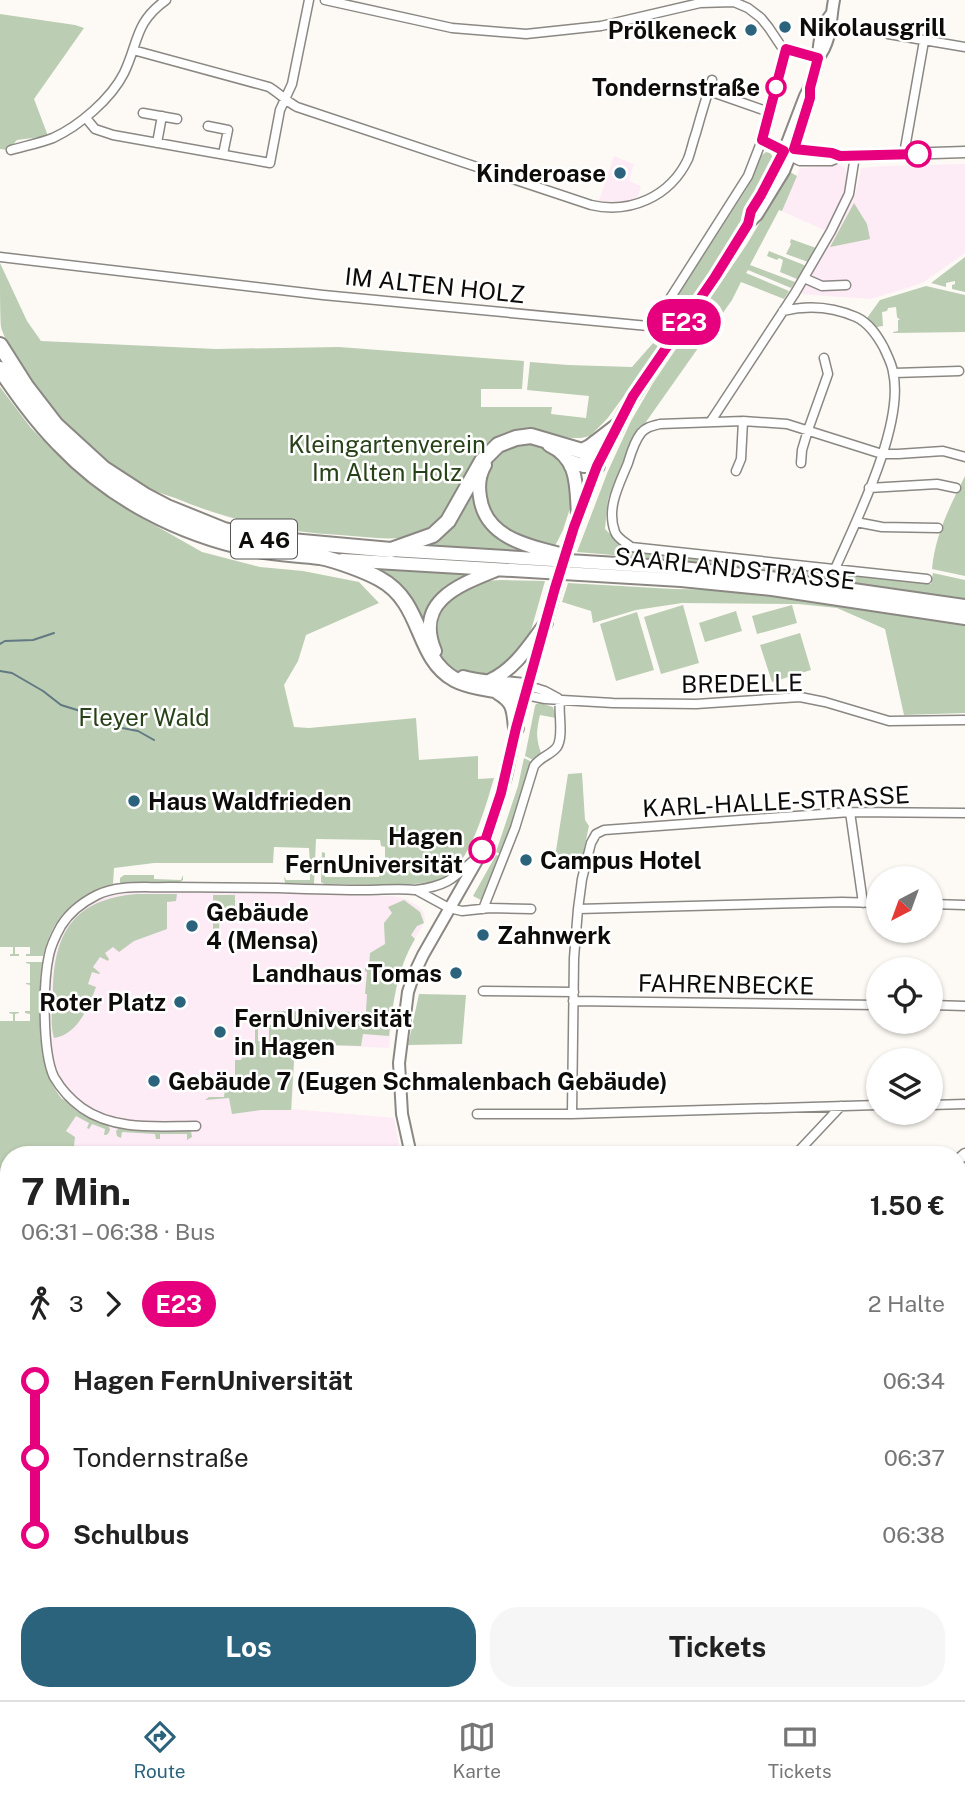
<!DOCTYPE html>
<html lang="de">
<head>
<meta charset="utf-8">
<style>
  body { margin:0; font-family:"Public Sans",sans-serif; background:#f6f6f6; color:#222; height:100vh; display:flex; flex-direction:column; font-size:26px; white-space:nowrap }
  * { box-sizing:border-box; margin:0 }
  p { font-size:23px; color:#767676 }
  .icon { flex:none; width:38px; height:38px; fill:none; stroke:currentColor; stroke-width:2; stroke-linecap:round; stroke-linejoin:round }
  .map { position:relative; flex:1; overflow:hidden }
  .details { position:absolute; left:0px; top:1146px; width:966px; height:555px; display:flex; flex-direction:column; background:#fff; border-radius:28px 28px 0 0; box-shadow:0 2px 5px #0004 }
  .details>* { flex:none }
  .badge { padding:0 14px; border-radius:23px; font-size:24px; line-height:46px }
  .needle { width:46px; rotate:221deg }
  .controls { position:absolute; left:866px; top:866px; display:grid; gap:14px }
  .controls a { display:grid; place-items:center; width:77px; height:77px; border-radius:50%; background:#fff; box-shadow:0 2px 5px #0004; font-size:35px }
  .map>.badge { position:absolute; translate:-50% -50%; box-shadow:0 0 0 4px #fff }
  .legs { display:flex; align-items:center; gap:10px; height:77px; padding:0 21px; font-size:23px }
  .legs p { margin-inline-start:auto }
  .head { display:flex; align-items:center; justify-content:space-between; height:119px; padding:0 21px }
  h1 { font-size:38px; font-weight:700; line-height:52px }
  .action { display:flex; gap:14px; margin-top:auto; padding:14px 21px }
  .action a { flex:1; height:80px; border-radius:28px; background:#2b627c; color:#fff; font-size:28px; font-weight:700; line-height:80px; text-align:center }
  .action a+a { background:#f6f6f6; color:#222 }
  ul { padding:0 21px; list-style:none }
  li { display:flex; align-items:center; gap:24px; height:77px; font-size:26px }
  li i { display:grid; place-items:center; width:10px; height:100%; margin:0 9px; background:currentColor }
  li i::after { content:''; width:18px; height:18px; margin:-9px; border:5px solid; border-radius:50%; background:#fff }
  li p { margin-inline-start:auto }
  li:first-child i { background:linear-gradient(#0000 50%,currentColor 0) }
  li:last-child i { background:linear-gradient(currentColor 50%,#0000 0) }
  .menu { display:flex; justify-content:space-around; align-items:center; height:98px; border-top:2px solid #e0e0e0; background:#fff; font-size:19px; color:#767676 }
  .menu a { display:grid; justify-items:center; gap:4px }
  .menu .on { color:#2b627c }
  .map>svg:first-child { display:block }
</style>
</head>
<body>
<div class="map">
<svg width="965" height="1700" viewBox="0 0 965 1700">
  <rect width="100%" height="100%" fill="#fdfaf5"/>
  <path fill="#fdebf5" d="M614,156L634,164L629,181L641,186L637,199L628,202L599,201Z
    M965,164V253L924,282L907,288L870,299L801,294L855,196L861,168L887,166Z
    M840,165L845,168L847,173L845,194L826,231L782,211L800,168Z
    M152,891L393,896L406,899L418,906L423,911L425,918L424,923L405,956L399,973L393,1008L389,1048L295,1044L292,1109L394,1118L401,1155H73L75,1137L66,1131L82,1105L73,1097L63,1083L52,1057L50,1021L51,974L53,956L61,934L66,925L85,907L107,895L127,892Z"/>
  <path fill="#bbcdb2" d="M0,14L75,25L84,28L34,99L48,136L17,140L8,150L0,149Z
    M766,152L770,153L773,157L766,180L717,263L640,376L632,385L607,419L590,436L581,438H571L529,429L519,430L498,440L438,524C411,546 373,537 340,535C283,532 227,520 175,498C163,494 151,490 140,484C100,461 62,424 35,387C24,371 6,345 1,327C0,314 0,278 0,263L27,321L41,341L216,349L339,347L524,361L522,389H481V407H552L551,414L586,418L589,396L527,390L530,362L568,365L632,367L654,342L657,328L747,188L762,155Z
    M790,172L797,176L782,211L779,210L750,265L795,282L791,288L748,270L746,273L789,291L784,299L741,282L732,300L629,446L608,499L605,529L625,549L931,584L933,573L965,580V601L696,562L577,552L608,471L631,421L653,383L747,244Z
    M854,203L867,224L870,239L830,247Z
    M791,239L816,248L808,262L786,254L791,244L790,242Z
    M769,251L804,265L805,266L797,279L780,272L783,260L779,258L777,260L767,256Z
    M965,257V292L952,289V285L955,284V281L946,283V287L931,283Z
    M926,286L965,295V332L893,333V332L898,331V320H900L897,317L896,307L888,308L887,311L882,312L883,326L877,327L867,318L880,300Z
    M0,387L31,428L58,455L90,484L144,519L202,552L260,567L303,571L359,582L379,603L306,635L298,661L284,685L294,727L309,728L416,718L419,760L478,756V779L494,778C486,805 470,865 443,878C418,889 353,884 324,884L321,882L322,852L325,853V877H379L380,871H385V847L381,846L380,840L316,839L314,884L285,883L284,876L286,880H310V865L286,864L284,867V861L286,863L310,864L309,848L274,847L273,863H154L114,868L113,884C74,896 53,916 43,956H26V954H30V947H15V954H19V956H10V954H13V947H0Z
    M531,442L548,446L570,470L572,502L563,530L554,548L518,537L495,521L483,497L488,464L498,453L509,446Z
    M965,476V576L932,569C935,535 950,506 965,476Z
    M473,487L477,509L542,555L413,547Z
    M358,566L481,573L463,579L425,630L417,612Z
    M502,580L545,581L532,627L526,642L517,658L489,676L461,674L446,663L436,650L433,623L446,599L480,581Z
    M568,583L673,589L737,590L775,594L965,622V713L904,715L885,629L837,608L798,604L682,603L636,610L593,623L591,611L562,602Z
    M683,605L699,663L661,674L644,617Z
    M792,605L797,623L757,634L752,616Z
    M736,611L742,631L705,642L699,623Z
    M637,612L654,670L616,681L600,624Z
    M800,633L811,670L772,682L760,645Z
    M540,703L553,707L556,718L540,715C536,732 536,738 541,753L533,760L525,756L535,706L536,704Z
    M524,758L532,762L511,829L501,854L496,852L518,786Z
    M582,773L585,820L589,826L580,868L555,857L568,774Z
    M496,855L500,856L481,900L473,896Z
    M124,875H154V879L181,880L183,875V880L180,882L120,883V878Z
    M137,894H177L176,901L167,902V929L134,941L119,952L113,947L105,953L109,959L108,961L100,957L93,967L100,973L99,974L92,972L88,984L96,987C89,1007 77,1035 54,1038C50,1025 52,1009 53,994C53,934 73,899 137,894Z
    M213,895H235V908H220L219,929H213Z
    M404,900L420,912L424,923L417,926L411,935L415,939C397,969 393,1002 389,1036L363,1034L361,1046L295,1044L291,1110H261L232,1114L229,1098L205,1100L209,1097H224L226,1081H235V1060H241L246,1049V1043L255,1042V1025H258V1041H269V1026L272,1024L273,1011L366,1012L367,994H365L367,972L365,971V968H369L370,953L385,944L384,923L392,913L388,907Z
    M26,962H42C40,975 40,989 40,1002C40,1036 39,1070 62,1099L66,1100L78,1112L108,1125L110,1129C109,1133 108,1135 104,1135L105,1129L92,1124L89,1129L87,1128L89,1123L76,1116L66,1131L75,1137L73,1155H9V1692H89L58,1700H0V1021H13V1014L9,1013V1012H19V1013L15,1014V1021H30V1014L25,1013V1011H30V985L26,984V983H30V964L26,963Z
    M419,994L466,995L462,1044L408,1045Z
    M120,1127L188,1129L191,1131L192,1137L187,1140V1134H160V1139H156L155,1134L122,1132L121,1138L117,1136L116,1131Z
    M965,1246V1700H916L914,1692H957V1253Z
    M143,1692H322V1700H145Z"/>
  <g fill="none" stroke-linecap="round" stroke-linejoin="round">
    <path stroke="#627883" stroke-width="2" d="M0,644L5,641L33,640L54,633
      M0,671L12,673L43,691L61,705L90,714L117,727L138,731L154,740
      M0,1229L9,1226
      M957,1541L965,1543
      M0,1625H9
      M0,1649L4,1654
      M957,1685L965,1679
      M929,1700L940,1692"/>
    <defs>
      <path id="minor" d="M325,0L452,28L526,34L601,26L700,3L734,2L748,8L761,18L769,28L781,46L786,49L818,58
        M888,34L965,47
        M133,50L269,87C279,93 286,101 297,107L591,205C630,214 670,197 688,159C691,151 693,141 696,133C701,115 706,98 712,80
        M709,91L769,112
        M143,113L177,119
        M86,118L95,129L113,135L270,163L280,110L292,84L309,0
        M208,126L228,130L223,154
        M762,140L784,151
        M157,143L162,116
        M11,150C25,146 40,143 53,138C79,126 111,99 124,73C139,42 134,23 166,0
        M904,154L924,41
        M0,257L323,295L648,326L657,319L748,176L762,140L786,49
        M804,278L822,286L846,285
        M783,311C807,305 833,307 856,317C869,323 877,335 884,348C887,355 892,364 893,372C905,424 856,521 835,569
        M894,373L959,371
        M711,421L795,293L831,231L849,194L855,156
        M801,463L802,450L808,430L828,374L824,358
        M736,471L741,459L743,421
        M869,488L937,484L956,488
        M856,522L882,527L938,528
        M927,579L631,547C625,542 618,539 615,532C606,508 619,485 628,463C631,453 634,442 641,433C646,427 652,426 660,424L743,421L787,424L882,454H898L943,451L965,457
        M529,686L545,691L558,698
        M526,695L545,699L613,703L696,704L800,697L825,702L889,721L965,720
        M850,812L863,903
        M418,891L449,908L462,911L490,908L531,909
        M931,904L965,905
        M483,909L515,828L534,766C540,757 551,755 557,747C564,736 558,713 560,700
        M578,909L842,902L878,903
        M483,991L574,992
        M573,1001L878,1005
        M931,1005L965,1006
        M931,1105L965,1104
        M477,1114H572L878,1105
        M572,1114L574,958L578,909L582,879L591,843L596,834L604,830L850,812L965,813
        M196,1126C159,1126 114,1131 82,1108C71,1100 61,1089 54,1077C42,1052 43,982 49,955C51,945 56,935 61,926C69,913 83,902 97,895C119,884 146,888 170,887C206,887 241,888 277,888C307,889 337,890 367,890C383,890 399,888 415,890C447,886 453,879 476,858
        M795,1155L841,1106
        M587,1692L588,1700"/>
      <path id="tertiary" d="M788,150C797,148 831,153 840,156L965,152
        M784,152L800,160H831L840,156
        M957,1161L965,1154
        M0,1697L43,1692"/>
      <path id="secondary" d="M818,58C832,41 830,20 834,0
        M764,190L784,151L805,96C811,86 817,69 818,57C819,41 821,26 832,13
        M570,538L597,466L624,411L715,277L748,224L757,215L784,171L801,129L810,98L809,88
        M411,1155L402,1114L399,1063L408,992L414,974L423,955L483,850L506,777L516,728L544,629
        M483,1700V1692"/>
      <path id="trunk" d="M549,445C579,459 576,486 578,515
        M570,461L584,466H597
        M485,465C479,475 478,486 480,497C485,537 527,546 560,554
        M391,550L682,568L770,578L965,606
        M342,560L681,580L772,589L965,618
        M435,651C414,601 459,585 496,570
        M463,677C482,683 508,682 529,686
        M491,680C516,668 530,644 546,623"/>
      <path id="motorway" d="M0,345L26,386L56,425L103,468L146,496L167,507L224,530L258,538L391,550L433,535L448,521L482,461L498,445L516,438L531,436L582,451L590,447L616,427
        M0,369C18,395 36,421 59,444C110,498 179,534 252,549C274,554 297,554 320,557C336,560 366,571 380,579C424,603 415,657 454,679C473,689 505,691 526,695
        M582,451L590,457L597,466
        M498,692C515,702 514,710 516,728"/>
    </defs>
    <use href="#minor" stroke="#8b8884" stroke-width="11"/>
    <use href="#tertiary" stroke="#8b8884" stroke-width="13"/>
    <use href="#secondary" stroke="#8b8884" stroke-width="14"/>
    <use href="#trunk" stroke="#8b8884" stroke-width="16"/>
    <use href="#motorway" stroke="#8b8884" stroke-width="18"/>
    <use href="#minor" stroke="#fff" stroke-width="8"/>
    <use href="#tertiary" stroke="#fff" stroke-width="10"/>
    <use href="#secondary" stroke="#fff" stroke-width="10"/>
    <use href="#trunk" stroke="#fff" stroke-width="12"/>
    <use href="#motorway" stroke="#fff" stroke-width="14"/>
    <defs>
      <path id="secondary-bridge" d="M546,623L570,538"/>
    </defs>
    <use href="#secondary-bridge" stroke="#8b8884" stroke-width="14" stroke-linecap="butt"/>
    <use href="#secondary-bridge" stroke="#fff" stroke-width="10"/>
  </g>
  <g fill="none" stroke-linecap="round" stroke-linejoin="round">
    <defs>
      <path id="line-1" d="M482,850L501,793L516,728L555,588L574,527L597,466L633,396L715,277L748,224L751,211L761,195L784,151L762,140L786,49L818,58L810,88V98L794,149L832,153L840,156L918,154"/>
    </defs>
    <use href="#line-1" stroke="#fff" stroke-width="16"/>
    <use href="#line-1" stroke="#e6007e" stroke-width="10"/>
  </g>
  <g fill="#2b627c" stroke="#fff" stroke-width="2.5">
    <circle cx="785" cy="27" r="7"/>
    <circle cx="751" cy="30" r="7"/>
    <circle cx="620" cy="173" r="7"/>
    <circle cx="134" cy="801" r="7"/>
    <circle cx="526" cy="860" r="7"/>
    <circle cx="192" cy="926" r="7"/>
    <circle cx="483" cy="935" r="7"/>
    <circle cx="456" cy="973" r="7"/>
    <circle cx="180" cy="1002" r="7"/>
    <circle cx="220" cy="1032" r="7"/>
    <circle cx="154" cy="1081" r="7"/>
  </g>
  <g fill="#fff" stroke="#e6007e" stroke-width="3.5">
    <circle cx="776" cy="87" r="9"/>
    <circle cx="918" cy="154" r="12"/>
    <circle cx="482" cy="850" r="12"/>
  </g>
  <g text-anchor="middle" dominant-baseline="central" stroke-width="5" stroke-linejoin="round" paint-order="stroke">
    <rect fill="#fff" stroke="#565554" stroke-width="2" x="231" y="519.5" width="66" height="39" rx="5"/>
    <g font-size="23" font-weight="bold" fill="#0d0c0b">
      <text x="264" y="539">A 46</text>
    </g>
    <g font-size="24" font-weight="bold" fill="#0d0c0b" stroke="#fff" text-anchor="start">
      <text x="799" y="27">Nikolausgrill</text>
      <text x="737" y="30" text-anchor="end">Prölkeneck</text>
      <text x="606" y="173" text-anchor="end">Kinderoase</text>
      <text x="148" y="801">Haus Waldfrieden</text>
      <text x="540" y="860">Campus Hotel</text>
      <text x="206" y="912">Gebäude<tspan x="206" dy="28">4 (Mensa)</tspan></text>
      <text x="497" y="935">Zahnwerk</text>
      <text x="442" y="973" text-anchor="end">Landhaus Tomas</text>
      <text x="166" y="1002" text-anchor="end">Roter Platz</text>
      <text x="234" y="1018">FernUniversität<tspan x="234" dy="28">in Hagen</tspan></text>
      <text x="168" y="1081">Gebäude 7 (Eugen Schmalenbach Gebäude)</text>
    </g>
    <g font-size="24" font-weight="bold" fill="#0d0c0b" stroke="#fff" text-anchor="end">
      <text x="760" y="87">Tondernstraße</text>
      <text x="463" y="836">Hagen<tspan x="463" dy="28">FernUniversität</tspan></text>
    </g>
    <g font-size="24" fill="#0d0c0b" stroke="#fff">
      <text transform="translate(435 285) rotate(6)">IM ALTEN HOLZ</text>
      <text transform="translate(735 568) rotate(6)">SAARLANDSTRASSE</text>
      <text transform="translate(742 683) rotate(-1)">BREDELLE</text>
      <text transform="translate(776 801) rotate(-3)">KARL-HALLE-STRASSE</text>
      <text transform="translate(726 984) rotate(1)">FAHRENBECKE</text>
    </g>
    <g font-size="24" fill="#274118" stroke="#fff">
      <text x="387" y="444">Kleingartenverein<tspan x="387" dy="28">Im Alten Holz</tspan></text>
      <text x="144" y="717">Fleyer Wald</text>
    </g>
  </g>
</svg>
<div class="controls">
<a><svg class="needle" viewBox="-14 -14 28 28"><path d="M0-13l5 13h-10z" fill="#e53935"/><path d="M0 13l5-13h-10z" fill="#767676"/></svg></a>
<a><svg class="icon" aria-label="locate" viewBox="0 0 24 24"><circle cx="12" cy="12" r="6"/><path d="M12 2v4M12 18v4M2 12h4M18 12h4"/></svg></a>
<a><svg class="icon" aria-label="layers" viewBox="0 0 24 24"><path d="M12 4l9 5-9 5-9-5zM3 14l9 5 9-5"/></svg></a>
</div>
<b class="badge" style="left:684px;top:322px;background:#e6007e;color:#fff">E23</b>
<section class="details">
<div class="head"><div><h1>7 Min.</h1><p>06:31 – 06:38 · Bus</p></div><b>1.50 €</b></div>
<div class="legs"><svg class="icon" aria-label="walk" viewBox="0 0 24 24"><circle cx="13" cy="4" r="2"/><path d="M13 8l-2 6 4 7M11 14l-3 7M7 12l3-4h3l4 4"/></svg>3<svg class="icon" aria-label="forward" viewBox="0 0 24 24"><path d="M9 5l7 7-7 7"/></svg><b class="badge" style="background:#e6007e;color:#fff">E23</b><p>2 Halte</p></div>
<ul>
<li><i style="color:#e6007e"></i><b>Hagen FernUniversität</b><p>06:34</p></li>
<li><i style="color:#e6007e"></i><span>Tondernstraße</span><p>06:37</p></li>
<li><i style="color:#e6007e"></i><b>Schulbus</b><p>06:38</p></li>
</ul>
<div class="action"><a>Los</a><a>Tickets</a></div>
</section>
</div>
<nav class="menu">
<a class="on"><svg class="icon" aria-label="directions" viewBox="0 0 24 24"><path d="M12 3l9 9-9 9-9-9zM9 14v-3h6M13 9l2 2-2 2"/></svg>Route</a>
<a><svg class="icon" aria-label="map" viewBox="0 0 24 24"><path d="M3 6l6-2 6 2 6-2v14l-6 2-6-2-6 2zM9 4v14M15 6v14"/></svg>Karte</a>
<a><svg class="icon" aria-label="tickets" viewBox="0 0 24 24"><path d="M3 7h18v10H3zM15 7v10"/></svg>Tickets</a>
</nav>
</body>
</html>
